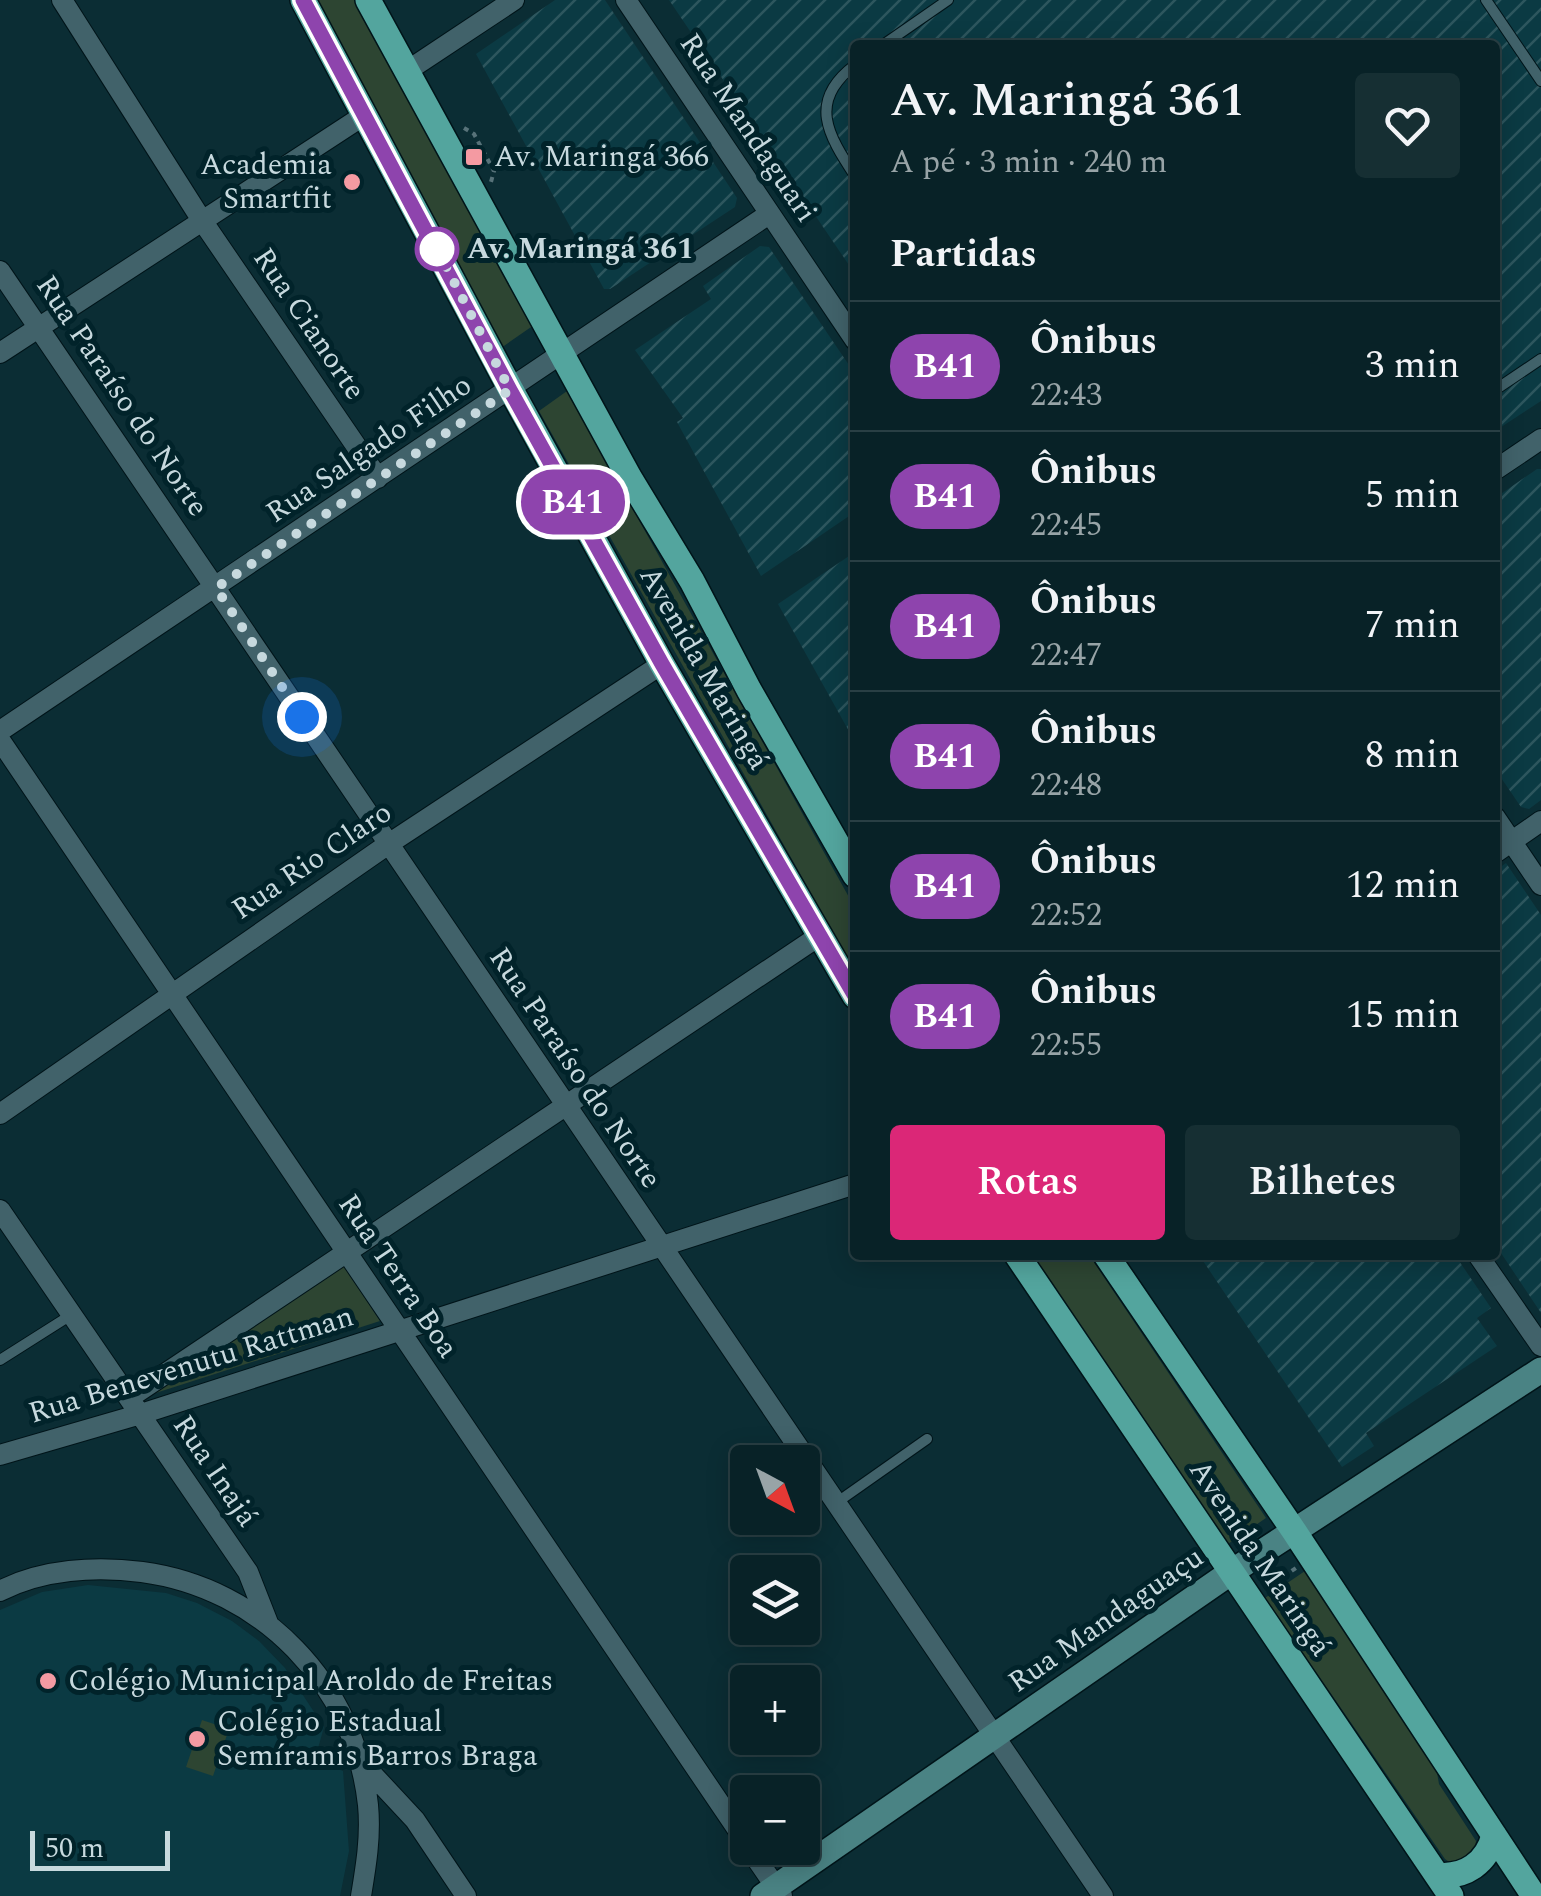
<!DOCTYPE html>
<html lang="pt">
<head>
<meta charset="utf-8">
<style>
  body { margin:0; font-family:Spectral,serif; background:#162f33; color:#f1f3f6; height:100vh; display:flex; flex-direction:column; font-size:38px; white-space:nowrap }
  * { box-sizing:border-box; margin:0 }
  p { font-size:32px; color:#98a4a7 }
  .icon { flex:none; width:55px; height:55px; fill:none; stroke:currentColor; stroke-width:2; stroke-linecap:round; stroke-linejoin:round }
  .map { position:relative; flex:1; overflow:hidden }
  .panel { position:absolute; left:850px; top:40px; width:650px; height:1220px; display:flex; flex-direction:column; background:#082227; border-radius:10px; box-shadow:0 5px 25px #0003,0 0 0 2px #293f44 }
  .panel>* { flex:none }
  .badge { padding:0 20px; border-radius:32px; font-size:35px; line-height:65px }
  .needle { width:65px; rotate:139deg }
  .fabs { position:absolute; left:730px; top:1445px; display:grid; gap:20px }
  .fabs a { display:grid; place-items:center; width:90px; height:90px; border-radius:10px; background:#082227; box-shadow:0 5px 25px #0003,0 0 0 2px #293f44; font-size:50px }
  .scale { position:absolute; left:30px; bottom:25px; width:140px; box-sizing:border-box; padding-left:10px; border:5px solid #c7d9de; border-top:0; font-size:28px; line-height:35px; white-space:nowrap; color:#c7d9de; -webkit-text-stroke:8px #01232a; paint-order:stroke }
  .you { position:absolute; width:50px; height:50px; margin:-25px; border:8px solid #fff; border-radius:50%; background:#1a73e8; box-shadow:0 0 0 15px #1a73e833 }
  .map>.badge { position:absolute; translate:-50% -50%; box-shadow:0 0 0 5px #fff }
  h2 { padding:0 40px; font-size:38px; line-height:90px }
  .round { display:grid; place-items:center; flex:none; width:105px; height:105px; border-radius:10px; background:#162f33 }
  .summary { display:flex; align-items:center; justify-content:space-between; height:170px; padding:0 40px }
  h1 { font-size:48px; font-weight:600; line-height:75px }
  .button { display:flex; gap:20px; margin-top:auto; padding:20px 40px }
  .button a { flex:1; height:115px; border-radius:10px; background:#db2777; color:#fff; font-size:40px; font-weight:600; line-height:115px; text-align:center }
  .button a+a { background:#162f33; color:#f1f3f6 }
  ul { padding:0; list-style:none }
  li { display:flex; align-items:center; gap:30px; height:130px; padding:0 40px; border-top:2px solid #293f44 }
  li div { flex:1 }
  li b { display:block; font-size:38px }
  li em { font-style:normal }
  li .badge { min-width:110px; font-weight:700; text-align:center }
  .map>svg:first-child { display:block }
</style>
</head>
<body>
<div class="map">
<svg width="1541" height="1896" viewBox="0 0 1541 1896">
  <defs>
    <pattern id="industrial-furrows" width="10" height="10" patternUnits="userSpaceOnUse" patternTransform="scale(2.5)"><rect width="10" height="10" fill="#0b3a43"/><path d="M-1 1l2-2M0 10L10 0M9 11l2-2" fill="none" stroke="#2d565e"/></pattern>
  </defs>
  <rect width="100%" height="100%" fill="#0b2d34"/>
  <path fill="#0b3a43" d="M88,1585L166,1593L197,1603L232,1621L259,1641L285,1668L324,1727L315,1759L343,1771L349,1851L340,1896H0V1610L42,1592Z"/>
  <path fill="url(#industrial-furrows)" d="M555,0H605L737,198L735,207L610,289H604L476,54Z
    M669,0H1541V401L1495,431V45H855V274Z
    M760,246L769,247L855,374V512L761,576L677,422L683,418L635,350L711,299L703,286Z
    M1537,469H1541V800L1529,809L1521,807L1495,769V498Z
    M855,552V742L778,604Z
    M1506,863L1541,915V1313L1495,1244V871Z
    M1199,1255H1455L1491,1308L1477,1318L1497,1346L1366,1433L1374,1446L1342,1467Z"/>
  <path fill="#2d4532" d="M318,0H357L534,325L501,348Z
    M567,391L855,908V971L539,411Z
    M1030,1255H1089L1266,1518L1225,1546Z
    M340,1260L380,1321L137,1399Z
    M1305,1571L1436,1767L1439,1784L1476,1841L1474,1857L1452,1864L1445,1859L1265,1598Z
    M202,1720L229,1729L213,1776L186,1767Z"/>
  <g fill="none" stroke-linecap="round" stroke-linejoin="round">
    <defs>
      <path id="lane" d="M1486,0L1541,81
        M883,45L948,0
        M855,65C807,101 828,135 855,176
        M1495,390L1541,359
        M0,1360L71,1315
        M836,1503L927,1439"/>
      <path id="street" d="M62,0L201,219L378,478
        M626,0L855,340
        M407,71L514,0
        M0,271L1103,1896
        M0,353L366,114
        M1495,470L1541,439
        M0,731L769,214
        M0,740L748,1845
        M1495,817L1541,885
        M1495,853L1541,821
        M0,1114L387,845L662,664
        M0,1210L248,1572L268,1623
        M1478,1255L1541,1346
        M129,1398L819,936
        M0,1455L141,1414L855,1184
        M0,1591C42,1569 96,1566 142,1572C262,1588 355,1684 368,1805C371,1836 366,1866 361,1896
        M360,1761L415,1820L466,1896
        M749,1848L782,1896"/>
      <path id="secondary" d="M763,1896L1230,1573L1541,1370"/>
      <path id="primary" d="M303,0L511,390L662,664L855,996
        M368,0L629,477L692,581L749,690L855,875
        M1017,1255L1451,1896
        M1106,1255L1294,1531L1534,1896
        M1437,1875C1465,1878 1487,1863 1494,1835"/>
    </defs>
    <use href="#lane" stroke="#001419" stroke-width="12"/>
    <use href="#street" stroke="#001419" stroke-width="22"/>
    <use href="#secondary" stroke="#001419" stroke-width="28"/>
    <use href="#primary" stroke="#001419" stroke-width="28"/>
    <path stroke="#577279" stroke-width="4" stroke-dasharray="5 5" stroke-linecap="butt" d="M464,128L474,134L494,171L491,182
      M1267,1588L1296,1568"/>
    <use href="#lane" stroke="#41626a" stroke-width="10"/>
    <use href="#street" stroke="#41626a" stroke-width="20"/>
    <use href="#secondary" stroke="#4a8384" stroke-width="25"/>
    <use href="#primary" stroke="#53a59e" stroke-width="25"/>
  </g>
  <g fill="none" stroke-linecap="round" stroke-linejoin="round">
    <defs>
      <path id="line" d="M303,0L510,390L662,664L855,996"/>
    </defs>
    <use href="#line" stroke="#fff" stroke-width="22"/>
    <use href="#line" stroke="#8e44ad" stroke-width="15"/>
    <path stroke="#c7d9de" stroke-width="10" stroke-dasharray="0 18" d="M302,717L216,588L510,390L437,249"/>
  </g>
  <g fill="#f49aa2" stroke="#01232a" stroke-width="4">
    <rect x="464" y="147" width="20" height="20" rx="5"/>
    <circle cx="352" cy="182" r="10"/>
    <circle cx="48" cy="1681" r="10"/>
    <circle cx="197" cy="1739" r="10"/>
  </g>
  <circle fill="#fff" stroke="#8e44ad" stroke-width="5" cx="437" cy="249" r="20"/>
  <g text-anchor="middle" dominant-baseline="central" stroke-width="10" stroke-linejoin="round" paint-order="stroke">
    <g font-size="30" fill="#c7d9de" stroke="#01232a">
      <text transform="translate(748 128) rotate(56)">Rua Mandaguari</text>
      <text transform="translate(309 324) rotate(56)">Rua Cianorte</text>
      <text transform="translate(122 396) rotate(56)">Rua Paraíso do Norte</text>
      <text transform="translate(369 449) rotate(-34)">Rua Salgado Filho</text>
      <text transform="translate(704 668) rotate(60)">Avenida Maringá</text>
      <text transform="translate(312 861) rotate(-34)">Rua Rio Claro</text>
      <text transform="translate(575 1068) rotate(56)">Rua Paraíso do Norte</text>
      <text transform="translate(398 1276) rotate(56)">Rua Terra Boa</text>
      <text transform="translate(191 1365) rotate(-17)">Rua Benevenutu Rattman</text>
      <text transform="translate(215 1471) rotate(56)">Rua Inajá</text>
      <text transform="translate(1260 1558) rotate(56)">Avenida Maringá</text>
      <text transform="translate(1106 1620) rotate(-35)">Rua Mandaguaçu</text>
    </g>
    <g font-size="30" fill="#c7d9de" stroke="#01232a" text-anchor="start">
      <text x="494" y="157">Av. Maringá 366</text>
      <text x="332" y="165" text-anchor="end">Academia<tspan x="332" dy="34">Smartfit</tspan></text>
      <text x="68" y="1681">Colégio Municipal Aroldo de Freitas</text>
      <text x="217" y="1722">Colégio Estadual<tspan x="217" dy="34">Semíramis Barros Braga</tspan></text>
    </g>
    <g font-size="30" font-weight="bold" fill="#c7d9de" stroke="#01232a" text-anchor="start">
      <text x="467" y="249">Av. Maringá 361</text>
    </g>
  </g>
</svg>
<div class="fabs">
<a><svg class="needle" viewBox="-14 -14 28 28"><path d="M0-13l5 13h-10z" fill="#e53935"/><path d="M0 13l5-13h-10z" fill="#98a4a7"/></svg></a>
<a><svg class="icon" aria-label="layers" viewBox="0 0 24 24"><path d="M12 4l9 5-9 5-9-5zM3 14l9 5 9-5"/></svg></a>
<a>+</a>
<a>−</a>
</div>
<div class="scale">50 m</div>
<div class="you" style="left:302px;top:717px"></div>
<b class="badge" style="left:573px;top:502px;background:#8e44ad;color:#fff">B41</b>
<section class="panel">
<div class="summary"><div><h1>Av. Maringá 361</h1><p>A pé · 3 min · 240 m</p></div><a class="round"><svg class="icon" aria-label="heart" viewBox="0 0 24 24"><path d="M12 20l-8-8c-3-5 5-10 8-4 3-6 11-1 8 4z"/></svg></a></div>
<h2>Partidas</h2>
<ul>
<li><span class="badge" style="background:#8e44ad;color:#fff">B41</span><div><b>Ônibus</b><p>22:43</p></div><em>3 min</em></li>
<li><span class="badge" style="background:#8e44ad;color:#fff">B41</span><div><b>Ônibus</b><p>22:45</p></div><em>5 min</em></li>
<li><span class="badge" style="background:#8e44ad;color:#fff">B41</span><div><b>Ônibus</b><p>22:47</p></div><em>7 min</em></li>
<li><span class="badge" style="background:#8e44ad;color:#fff">B41</span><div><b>Ônibus</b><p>22:48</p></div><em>8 min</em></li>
<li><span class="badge" style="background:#8e44ad;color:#fff">B41</span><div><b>Ônibus</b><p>22:52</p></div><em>12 min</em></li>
<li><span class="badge" style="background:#8e44ad;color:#fff">B41</span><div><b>Ônibus</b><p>22:55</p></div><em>15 min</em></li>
</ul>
<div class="button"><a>Rotas</a><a>Bilhetes</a></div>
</section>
</div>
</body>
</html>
